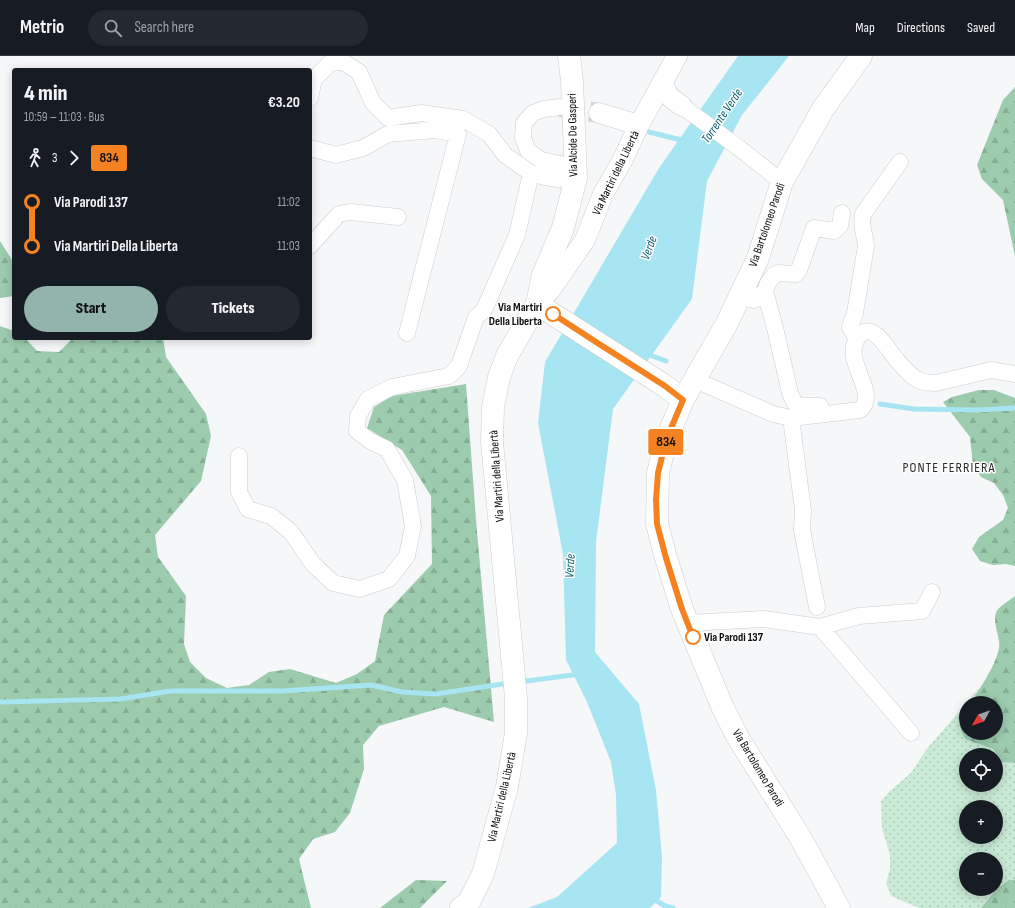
<!DOCTYPE html>
<html lang="en">
<head>
<meta charset="utf-8">
<style>
  body { margin:0; font-family:"Sofia Sans Condensed",sans-serif; background:#242831; color:#f1f3f6; height:100vh; display:flex; flex-direction:column; font-size:15px; white-space:nowrap }
  * { box-sizing:border-box; margin:0 }
  p { font-size:13px; color:#9ea1a6 }
  .icon { flex:none; width:22px; height:22px; fill:none; stroke:currentColor; stroke-width:2; stroke-linecap:round; stroke-linejoin:round }
  .map { position:relative; flex:1; overflow:hidden }
  .side { position:absolute; left:12px; top:12px; width:300px; height:272px; display:flex; flex-direction:column; background:#171b24; border-radius:4px; box-shadow:0 2px 10px #0003 }
  .side>* { flex:none }
  .badge { padding:0 8px; border-radius:3px; font-size:14px; line-height:26px }
  .needle { width:26px; rotate:230deg }
  .tools { position:absolute; left:959px; top:640px; display:grid; gap:8px }
  .tools a { display:grid; place-items:center; width:44px; height:44px; border-radius:50%; background:#171b24; box-shadow:0 2px 10px #0003; font-size:20px }
  .map>.badge { position:absolute; translate:-50% -50%; box-shadow:0 0 0 2px #fff }
  .legs { display:flex; align-items:center; gap:6px; height:44px; padding:0 12px; font-size:13px }
  .legs p { margin-inline-start:auto }
  .headline { display:flex; align-items:center; justify-content:space-between; height:68px; padding:0 12px }
  h1 { font-size:22px; font-weight:800; line-height:30px }
  .action { display:flex; gap:8px; margin-top:auto; padding:8px 12px }
  .action a { flex:1; height:46px; border-radius:24px; background:#93b3ad; color:#111; font-size:16px; font-weight:800; line-height:46px; text-align:center }
  .action a+a { background:#242831; color:#f1f3f6 }
  ul { padding:0 12px; list-style:none }
  li { display:flex; align-items:center; gap:14px; height:44px; font-size:15px }
  li i { display:grid; place-items:center; width:6px; height:100%; margin:0 5px; background:currentColor }
  li i::after { content:''; width:10px; height:10px; margin:-5px; border:3px solid; border-radius:50%; background:#171b24 }
  li p { margin-inline-start:auto }
  li:first-child i { background:linear-gradient(#0000 50%,currentColor 0) }
  li:last-child i { background:linear-gradient(currentColor 50%,#0000 0) }
  header { display:flex; align-items:center; gap:24px; box-sizing:border-box; height:56px; padding:0 20px; background:#171b24; border-bottom:1px solid #363941 }
  header strong { font-size:19px }
  nav { display:flex; gap:22px; margin-inline-start:auto; font-size:14px }
  .search { width:280px; height:36px; background:#242831; display:flex; align-items:center; gap:10px; box-sizing:border-box; padding:0 14px; border-radius:22px; color:#9ea1a6; font-size:15px }
  .map>svg:first-child { display:block }
</style>
</head>
<body>
<header>
<strong>Metrio</strong>
<div class="search"><svg class="icon" aria-label="search" viewBox="0 0 24 24"><circle cx="10" cy="10" r="6"/><path d="M15 15l6 6"/></svg>Search here</div>
<nav><a>Map</a><a>Directions</a><a>Saved</a></nav>
</header>
<div class="map">
<svg width="1015" height="852" viewBox="0 0 1015 852">
  <defs>
    <pattern id="grass-dots" width="8" height="8" patternUnits="userSpaceOnUse"><rect width="8" height="8" fill="#c9ead5"/><path d="M2 2h.1M6 6h.1" fill="none" stroke="#abc8b6" stroke-width="1.8" stroke-linecap="round"/></pattern>
    <pattern id="forest-firs" width="22" height="20" patternUnits="userSpaceOnUse"><rect width="22" height="20" fill="#9ccbae"/><path d="M5 1l3.5 6h-7zM16 11l3.5 6h-7z" fill="#85ad94"/></pattern>
  </defs>
  <rect width="100%" height="100%" fill="#f5f7f9"/>
  <path fill="url(#grass-dots)" fill-rule="evenodd" d="M982,629L971,647H966V656L959,670L965,683L993,693L1001,706L1015,707V824C1000,823 990,841 981,852H919L891,840L886,827L890,813V799L882,772L881,745L890,735L911,717L926,694ZM966,699H996V729H966ZM966,751H996V781H966ZM966,803H996V833H966Z"/>
  <path fill="url(#forest-firs)" d="M1015,31V200L1003,144L982,123L977,109L1003,44Z
    M0,185L14,207V240L0,242Z
    M0,270L14,275V282H25L37,295L59,296L73,282H163L166,301L206,358L211,380L201,425L155,479L158,501L186,540L184,588L190,606L206,622L227,632L249,629L269,616L290,613L336,627L357,618L375,605L384,559L432,508L431,440L402,394L367,372L374,351L392,340L466,328L476,464L494,666L444,651L379,670L363,689L364,713L350,757L335,776L313,783L299,803L311,852H0Z
    M979,334H994L1015,342V510L1006,508L993,509L980,505L972,493L979,481L1003,464L1008,452L1003,439L994,427L981,421L973,409L970,381L943,346L952,341Z
    M1015,540V707L1001,706L993,693L965,683L959,669L966,656V677H996V647H971C980,632 996,609 999,592C1001,580 990,564 998,553C1003,548 1010,544 1015,540Z
    M416,824L447,825L420,852H380Z
    M1009,824H1015V852H981L997,832Z"/>
  <path fill="#a8e5f3" d="M738,0H789L742,59L707,125L692,243L613,353L596,486L595,596L639,648L656,734L662,801L661,841L650,852H528L557,841L617,787L616,739L611,706L587,646L566,604L563,498L538,367L545,306L659,112Z"/>
  <g fill="none" stroke-linecap="round" stroke-linejoin="round">
    <path stroke="#a8e5f3" stroke-width="5" d="M649,76L685,85
      M647,298L666,305
      M880,348L914,353L977,354L1015,352
      M519,626L580,618
      M0,646L121,643L170,635H283L371,629L402,636L436,638L509,627
      M652,842L665,850L673,852"/>
    <path stroke="#d2d4d6" stroke-width="20" stroke-dasharray="20 10" stroke-linecap="butt" d="M560,51L599,57"/>
    <defs>
      <path id="minor" d="M310,42L314,23L330,7L343,6L359,16L373,47L388,62L421,57L463,63L489,78L505,99L531,117L545,121L558,123L576,122
        M682,50L739,92L782,126
        M560,51L544,53L533,57L524,67L523,82L528,95L541,104L575,111
        M310,92L336,99L363,92L388,78L435,74L458,78L407,277
        M310,190L339,158L350,156L398,161
        M765,235L776,276L790,337L794,346L798,350H820
        M739,241L754,244L765,235L768,227L774,219L778,217L796,218L799,214L814,172L834,175L840,170L842,157
        M857,283L850,271L855,257L866,190C865,178 860,170 863,158L900,106
        M695,324L773,358L791,362L860,354C881,336 838,302 860,279C873,265 889,295 896,303C902,310 910,320 918,324C924,327 930,327 936,327L991,314L1015,318
        M791,362L803,454L802,474L817,551
        M239,400V436L248,453L271,460L291,476L313,508L333,527L360,533L389,523L407,500L413,470L405,424L387,393L370,385L357,375L358,360L368,343L392,331L449,320L459,310L476,261L484,254L517,179L531,117
        M687,567L764,563L820,571L859,560L922,555L932,536
        M820,571L911,677"/>
      <path id="tertiary" d="M663,25C666,39 670,42 682,50
        M599,57L639,69
        M537,248L551,233L585,184L603,138L623,103L639,69L677,0"/>
      <path id="secondary" d="M537,248L665,330L683,344L666,384L658,417L657,468L666,502L682,553L722,650L737,680L800,781L839,852
        M683,344L727,267L758,202L782,126L823,53L861,0
        M461,852L469,846L483,818L507,731L516,677V642L492,386L493,351L499,321L507,300L537,248L543,219L563,172L576,122L572,25L569,0"/>
    </defs>
    <use href="#minor" stroke="#cacccd" stroke-width="17"/>
    <use href="#tertiary" stroke="#cacccd" stroke-width="21"/>
    <use href="#secondary" stroke="#cacccd" stroke-width="23"/>
    <use href="#minor" stroke="#fff" stroke-width="16"/>
    <use href="#tertiary" stroke="#fff" stroke-width="20"/>
    <use href="#secondary" stroke="#fff" stroke-width="22"/>
  </g>
  <g fill="none" stroke-linecap="round" stroke-linejoin="round">
    <defs>
      <path id="line-1" d="M553,258L596,286L665,330L683,344L666,384L658,417L656,444L657,468L666,502L682,553L693,581"/>
    </defs>
    <use href="#line-1" stroke="#fff" stroke-width="9"/>
    <use href="#line-1" stroke="#f58220" stroke-width="6"/>
  </g>
  <g fill="#fff" stroke="#f58220" stroke-width="2">
    <circle cx="553" cy="258" r="7"/>
    <circle cx="693" cy="581" r="7"/>
  </g>
  <g text-anchor="middle" dominant-baseline="central" stroke-width="3" stroke-linejoin="round" paint-order="stroke">
    <g font-size="12" fill="#0c0c0d" stroke="#fff">
      <text transform="translate(573 79) rotate(-91)">Via Alcide De Gasperi</text>
      <text transform="translate(616 117) rotate(-64)">Via Martiri della Libertà</text>
      <text transform="translate(767 169) rotate(-71)">Via Bartolomeo Parodi</text>
      <text transform="translate(497 420) rotate(-94)">Via Martiri della Libertà</text>
      <text transform="translate(758 712) rotate(59)">Via Bartolomeo Parodi</text>
      <text transform="translate(502 741) rotate(-77)">Via Martiri della Libertà</text>
    </g>
    <g font-size="12" font-weight="bold" fill="#0c0c0d" stroke="#fff" text-anchor="end">
      <text x="542" y="251">Via Martiri<tspan x="542" dy="14">Della Liberta</tspan></text>
      <text x="704" y="581" text-anchor="start">Via Parodi 137</text>
    </g>
    <g font-size="13" font-style="italic" fill="#0e606f" stroke="#fff">
      <text transform="translate(722 60) rotate(-56)">Torrente Verde</text>
      <text transform="translate(649 192) rotate(-70)">Verde</text>
      <text transform="translate(570 510) rotate(-86)">Verde</text>
    </g>
    <g font-size="14" letter-spacing="1" fill="#292a2b" stroke="#fff">
      <text x="949" y="411">PONTE FERRIERA</text>
    </g>
  </g>
</svg>
<div class="tools">
<a><svg class="needle" viewBox="-14 -14 28 28"><path d="M0-13l5 13h-10z" fill="#e53935"/><path d="M0 13l5-13h-10z" fill="#9ea1a6"/></svg></a>
<a><svg class="icon" aria-label="locate" viewBox="0 0 24 24"><circle cx="12" cy="12" r="6"/><path d="M12 2v4M12 18v4M2 12h4M18 12h4"/></svg></a>
<a>+</a>
<a>−</a>
</div>
<b class="badge" style="left:666px;top:386px;background:#f58220;color:#111">834</b>
<section class="side">
<div class="headline"><div><h1>4 min</h1><p>10:59 – 11:03 · Bus</p></div><b>€3.20</b></div>
<div class="legs"><svg class="icon" aria-label="walk" viewBox="0 0 24 24"><circle cx="13" cy="4" r="2"/><path d="M13 8l-2 6 4 7M11 14l-3 7M7 12l3-4h3l4 4"/></svg>3<svg class="icon" aria-label="forward" viewBox="0 0 24 24"><path d="M9 5l7 7-7 7"/></svg><b class="badge" style="background:#f58220;color:#111">834</b></div>
<ul>
<li><i style="color:#f58220"></i><b>Via Parodi 137</b><p>11:02</p></li>
<li><i style="color:#f58220"></i><b>Via Martiri Della Liberta</b><p>11:03</p></li>
</ul>
<div class="action"><a>Start</a><a>Tickets</a></div>
</section>
</div>
</body>
</html>
